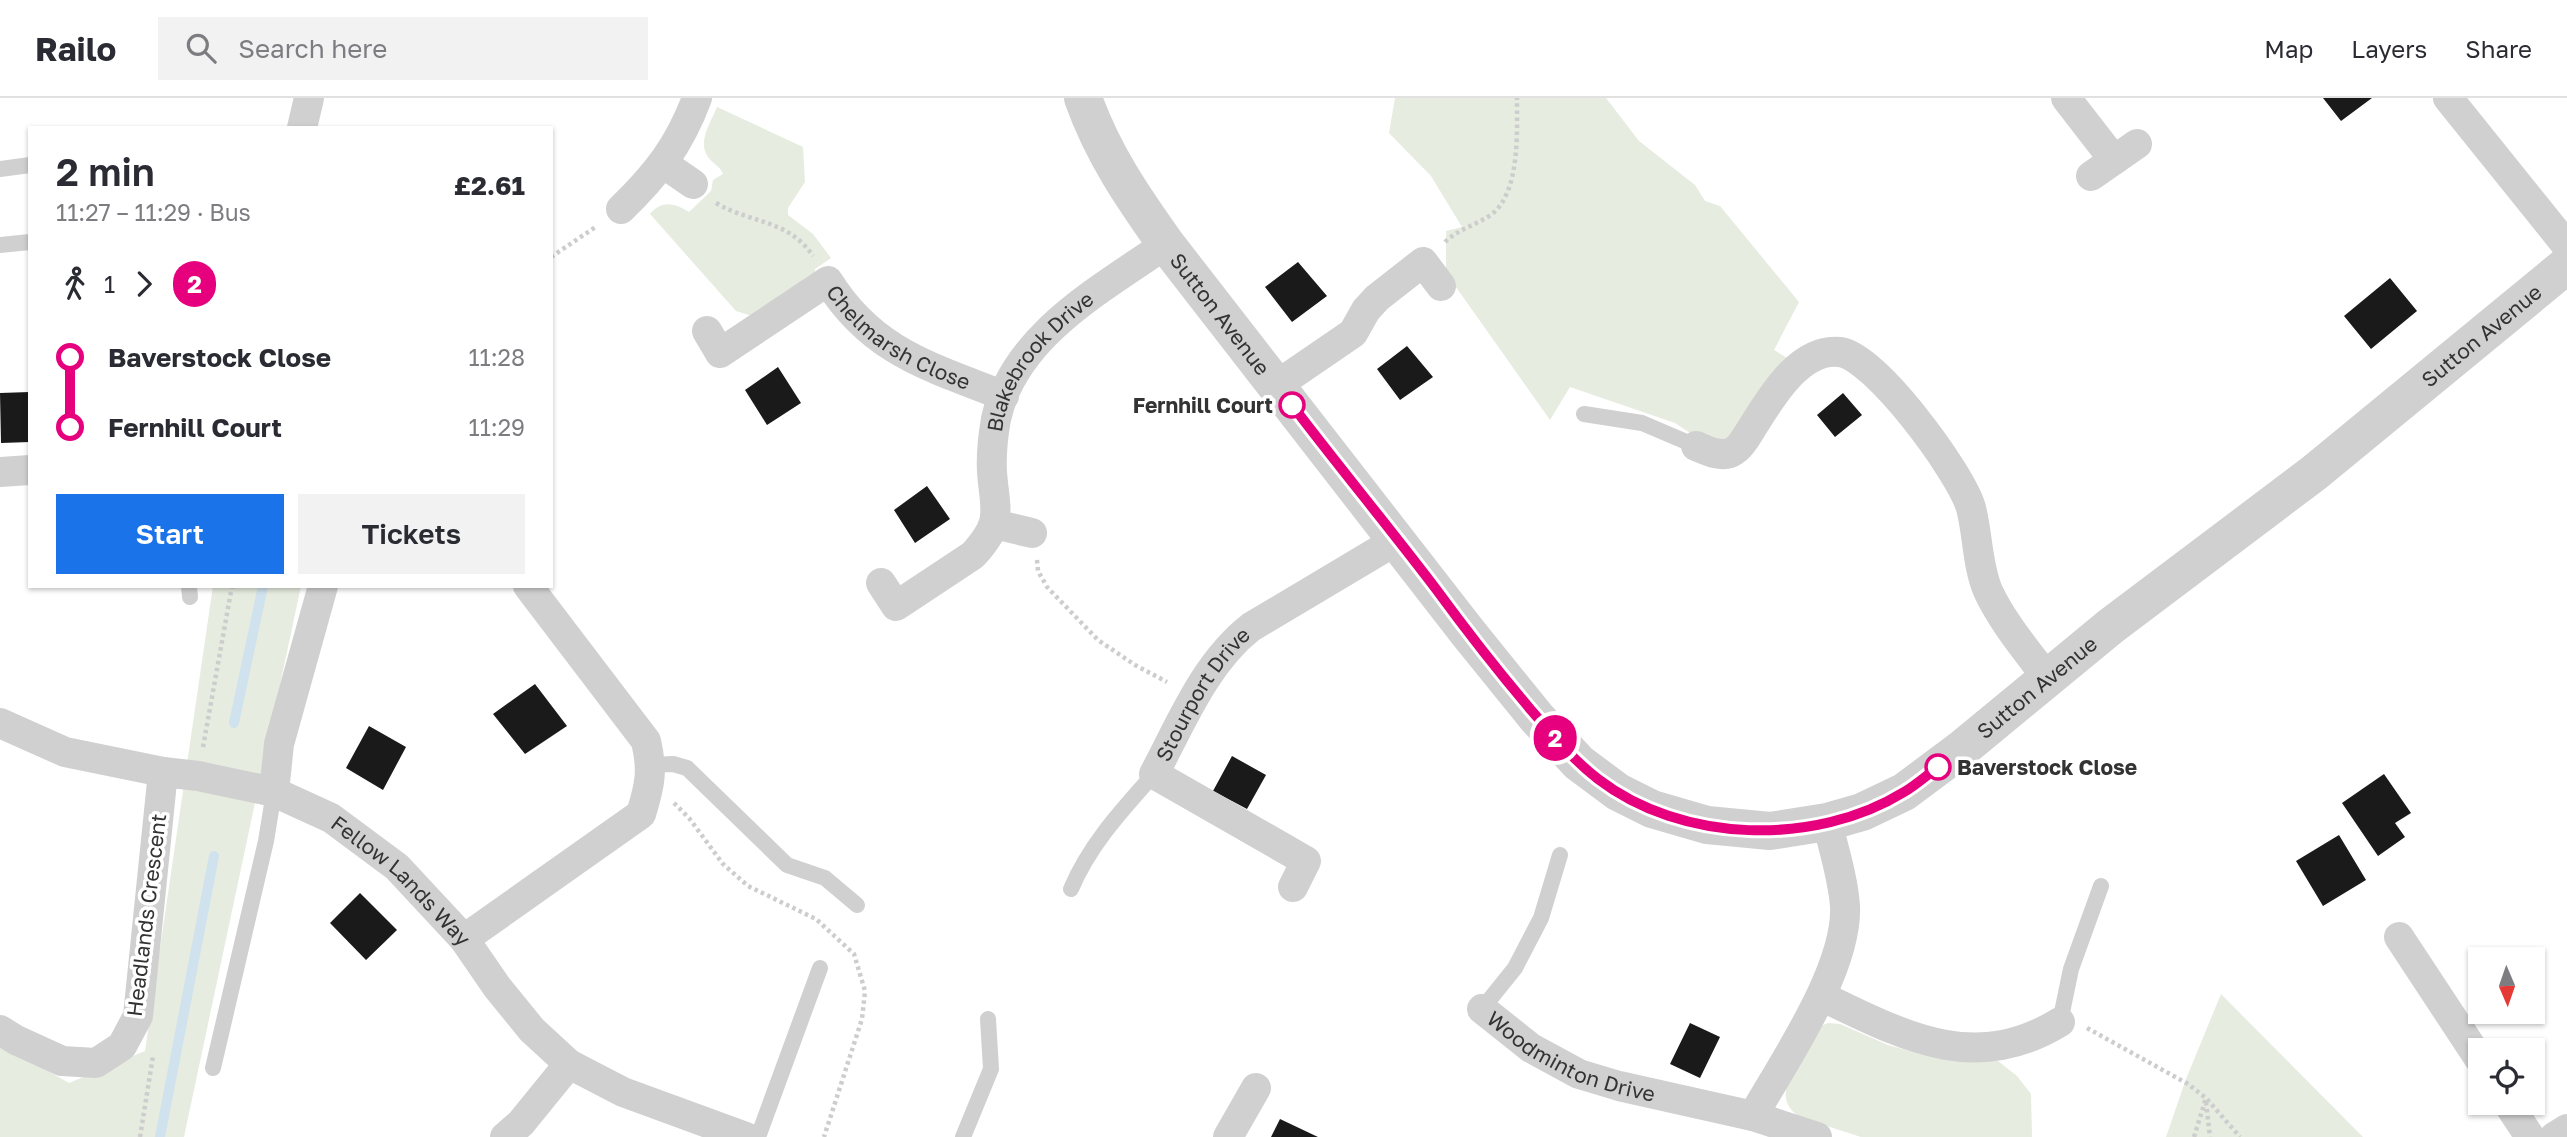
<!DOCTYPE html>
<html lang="en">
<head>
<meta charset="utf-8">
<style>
  body { margin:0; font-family:"Golos Text",sans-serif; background:#f2f2f3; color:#2b2b33; height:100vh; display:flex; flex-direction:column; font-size:26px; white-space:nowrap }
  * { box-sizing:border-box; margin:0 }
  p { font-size:23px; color:#7c7c81 }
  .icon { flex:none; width:38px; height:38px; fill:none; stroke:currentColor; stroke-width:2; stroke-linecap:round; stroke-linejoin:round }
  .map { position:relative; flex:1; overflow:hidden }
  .sheet { position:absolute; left:28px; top:28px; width:525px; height:462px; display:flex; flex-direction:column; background:#fff; border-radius:0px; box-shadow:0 2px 5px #0004 }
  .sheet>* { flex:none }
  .badge { padding:0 14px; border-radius:23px; font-size:24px; line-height:46px }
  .needle { width:46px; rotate:178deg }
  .fabs { position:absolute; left:2468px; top:849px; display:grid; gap:14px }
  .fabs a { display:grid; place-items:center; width:77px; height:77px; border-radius:0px; background:#fff; box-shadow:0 2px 5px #0004; font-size:35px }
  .map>.badge { position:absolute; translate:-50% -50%; box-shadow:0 0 0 4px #fff }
  .legs { display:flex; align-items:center; gap:10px; height:77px; padding:0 28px; font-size:23px }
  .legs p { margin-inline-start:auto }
  .headline { display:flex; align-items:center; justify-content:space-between; height:119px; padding:0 28px }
  h1 { font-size:38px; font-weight:600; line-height:52px }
  .cta { display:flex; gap:14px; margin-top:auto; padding:14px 28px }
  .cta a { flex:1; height:80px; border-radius:0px; background:#1a73e8; color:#fff; font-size:28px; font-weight:600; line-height:80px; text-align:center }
  .cta a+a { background:#f2f2f3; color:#2b2b33 }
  ul { padding:0 28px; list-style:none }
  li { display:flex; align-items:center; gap:24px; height:70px; font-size:26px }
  li i { display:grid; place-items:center; width:10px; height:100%; margin:0 9px; background:currentColor }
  li i::after { content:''; width:18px; height:18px; margin:-9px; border:5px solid; border-radius:50%; background:#fff }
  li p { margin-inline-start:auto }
  li:first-child i { background:linear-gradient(#0000 50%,currentColor 0) }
  li:last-child i { background:linear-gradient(currentColor 50%,#0000 0) }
  header { display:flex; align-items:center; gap:42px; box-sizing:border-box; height:98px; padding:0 35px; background:#fff; border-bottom:2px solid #e1e1e2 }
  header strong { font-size:33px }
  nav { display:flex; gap:38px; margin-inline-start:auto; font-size:24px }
  .search { width:490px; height:63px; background:#f2f2f3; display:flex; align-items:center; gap:18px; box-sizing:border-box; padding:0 24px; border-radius:0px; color:#7c7c81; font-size:26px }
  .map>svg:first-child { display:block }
</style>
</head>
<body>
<header>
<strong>Railo</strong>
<div class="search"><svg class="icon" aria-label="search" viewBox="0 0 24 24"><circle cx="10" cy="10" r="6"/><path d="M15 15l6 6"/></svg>Search here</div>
<nav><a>Map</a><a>Layers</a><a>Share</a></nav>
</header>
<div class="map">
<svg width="2567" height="1039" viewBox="0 0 2567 1039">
  <rect width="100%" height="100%" fill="#fff"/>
  <path fill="#e6ecdf" d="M1395,0H1606L1639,43L1695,87L1705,103L1720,108L1799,204L1774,252L1794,264L1728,348L1702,343L1675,325L1570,289L1550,322L1446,175V133L1462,129L1431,78L1389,35Z
    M717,9L803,49L805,84L788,110V117L813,136L831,160L815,171V181L752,218L736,213L650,116C662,102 674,105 689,114L711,93L713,82L723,76C720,68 713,66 708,59C697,44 711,24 717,9Z
    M213,488H301L184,1039H0V945L69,985L145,953Z
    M2221,896L2359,1035L2363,1039H2166L2186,981Z
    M1828,925L1840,926L1888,947L1924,957L1998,963L2017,978L2031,996L2032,1039H1861L1799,1019C1793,1014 1787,1008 1786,1000C1782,984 1812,943 1821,928Z"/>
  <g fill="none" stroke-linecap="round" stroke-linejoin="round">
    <path stroke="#cfe2ee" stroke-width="10" d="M234,625L263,488
      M160,1039L214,758"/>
  </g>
  <path fill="#1a1a1a" d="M2323,0H2372L2341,23Z
    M1298,164L1327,198L1292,224L1265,189Z
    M2390,180L2417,213L2371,251L2344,218Z
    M1407,248L1433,279L1400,302L1377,271Z
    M778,269L801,305L767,327L745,292Z
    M30,294V344L1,345L0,295Z
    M1843,295L1862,317L1835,339L1817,317Z
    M927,388L950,421L915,445L894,412Z
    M535,586L567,628L525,656L493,616Z
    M369,628L406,649L383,692L346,670Z
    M1232,658L1266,677L1247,711L1213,693Z
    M2384,676L2411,715L2395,725L2405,739L2378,758L2342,705Z
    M2339,737L2366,782L2323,808L2296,763Z
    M360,795L397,832L366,862L330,825Z
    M1690,925L1720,939L1700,980L1670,966Z
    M1280,1021L1318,1039H1271Z"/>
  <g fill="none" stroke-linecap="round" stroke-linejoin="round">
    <path stroke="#cdcdcd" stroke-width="4.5" stroke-dasharray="3.5 3.5" stroke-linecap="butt" d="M716,105C752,126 788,121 813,158
      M1445,144C1458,131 1477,127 1492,116C1520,94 1517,34 1517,0
      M551,159L597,128
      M1037,462L1038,473L1047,489L1098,542L1135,567L1167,584
      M203,649L232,488
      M674,705L689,720L723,766L748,788L816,821L854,856L865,893L862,921L824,1039
      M2087,930L2188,986L2206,1000L2240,1039
      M2206,1004L2210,1039
      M140,1039L153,958
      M2194,1039L2206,1000"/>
    <path stroke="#d0d0d0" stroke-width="16" d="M0,71L30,67
      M0,147L30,144
      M1584,316L1642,325L1696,348
      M189,488L190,499
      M652,667L673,666L687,670L787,767L825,780L857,807
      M1071,791C1090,746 1122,712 1154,676
      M1482,911L1515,870L1541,820L1560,757
      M2060,924L2071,871L2101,788
      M213,970L266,743L274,694
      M758,1039L820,870
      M963,1039L991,971L988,921"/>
    <g stroke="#d0d0d0" stroke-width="30">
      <path d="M2066,0L2114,62"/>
      <path d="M2448,0L2567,148"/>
      <path d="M302,30L309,0"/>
      <path d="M664,66L693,86"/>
      <path d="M2091,78L2137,46"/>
      <path d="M621,111C657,76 679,48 697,0"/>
      <path id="s1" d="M707,233L720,255L828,183C872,254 931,269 1004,298"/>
      <path d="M1277,287L1353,235L1366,212L1377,200L1423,164L1441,188"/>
      <path d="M1696,348C1706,352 1720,360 1732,354C1741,350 1749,334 1755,325C1772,298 1801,249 1840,254C1876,259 1961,375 1971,410C1978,437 1977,467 1988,493C2003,525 2027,553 2048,581"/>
      <path d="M0,374L30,372"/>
      <path d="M994,426L1032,435"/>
      <path id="s2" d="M881,485L896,508L973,457C1004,423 995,414 992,374C991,356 993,338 996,321C1014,237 1102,191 1166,146"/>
      <path id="s3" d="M0,625L65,654L163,674L198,678L274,694L331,720L397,769L464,841L497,889L532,932L569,966L623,994L746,1039"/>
      <path d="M274,694L279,646L323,488"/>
      <path id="s4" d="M1293,789L1306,763L1154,676C1181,625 1205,565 1251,529L1397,442"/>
      <path d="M2399,839L2480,962"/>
      <path d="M464,841L641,716C650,687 653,673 646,643L528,488"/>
      <path d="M1821,898C1902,937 1974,977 2060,924"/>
      <path id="s5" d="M1482,911L1531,950L1579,976L1619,988L1753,1018"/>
      <path d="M0,932L16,942L62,963L96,965L122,948L138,918L163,674"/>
      <path d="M2507,1004L2530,1039"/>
      <path d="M505,1039L521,1025L569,966"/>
      <path d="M1228,1039L1256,990"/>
      <path d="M1817,1039L1753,1018C1784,963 1848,871 1845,808C1843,780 1834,752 1827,724"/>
      <path d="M2554,1039L2567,1031"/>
    </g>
    <path stroke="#d0d0d0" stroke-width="38" id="s6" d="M1083,0C1103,56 1132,98 1166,146L1469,536L1537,620L1579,665L1618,694L1652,711L1707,727L1770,733L1827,724L1862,714L1904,694L1963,650L2111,528L2314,375L2567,167"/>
  </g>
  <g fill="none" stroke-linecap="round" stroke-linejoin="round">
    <defs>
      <path id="line-1" d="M1292,307C1339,369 1389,429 1436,491C1466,532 1498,573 1531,612C1552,636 1572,661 1598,681C1681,745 1815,749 1904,694C1916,687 1927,677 1938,669"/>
    </defs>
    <use href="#line-1" stroke="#fff" stroke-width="16"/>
    <use href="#line-1" stroke="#e6007e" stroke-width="10"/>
  </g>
  <g fill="#fff" stroke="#e6007e" stroke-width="3.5">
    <circle cx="1292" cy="307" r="12"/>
    <circle cx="1938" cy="669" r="12"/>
  </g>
  <g text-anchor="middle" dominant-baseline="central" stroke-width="7" stroke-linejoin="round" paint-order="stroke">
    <g font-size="21" fill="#333" stroke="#fff">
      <text stroke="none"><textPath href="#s6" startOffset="257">Sutton Avenue</textPath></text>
      <text stroke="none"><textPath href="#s1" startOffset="248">Chelmarsh Close</textPath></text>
      <text stroke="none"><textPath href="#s6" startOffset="1916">Sutton Avenue</textPath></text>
      <text stroke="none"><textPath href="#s2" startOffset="336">Blakebrook Drive</textPath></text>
      <text stroke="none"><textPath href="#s6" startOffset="1349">Sutton Avenue</textPath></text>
      <text stroke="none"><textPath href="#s4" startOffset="298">Stourport Drive</textPath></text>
      <text stroke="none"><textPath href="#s3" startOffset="441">Fellow Lands Way</textPath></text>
      <text transform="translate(146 817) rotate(-83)">Headlands Crescent</text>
      <text stroke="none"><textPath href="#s5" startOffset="103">Woodminton Drive</textPath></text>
    </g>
    <g font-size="21" font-weight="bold" fill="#333" stroke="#fff" text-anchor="end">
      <text x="1273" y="307">Fernhill Court</text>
      <text x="1957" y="669" text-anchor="start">Baverstock Close</text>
    </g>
  </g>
</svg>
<div class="fabs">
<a><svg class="needle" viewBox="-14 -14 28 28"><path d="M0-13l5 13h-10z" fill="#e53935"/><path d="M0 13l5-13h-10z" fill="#7c7c81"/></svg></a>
<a><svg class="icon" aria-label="locate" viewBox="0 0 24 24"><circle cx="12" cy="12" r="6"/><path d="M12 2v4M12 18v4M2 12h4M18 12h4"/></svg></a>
</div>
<b class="badge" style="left:1555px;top:640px;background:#e6007e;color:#fff">2</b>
<section class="sheet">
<div class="headline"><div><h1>2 min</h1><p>11:27 – 11:29 · Bus</p></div><b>£2.61</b></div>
<div class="legs"><svg class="icon" aria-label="walk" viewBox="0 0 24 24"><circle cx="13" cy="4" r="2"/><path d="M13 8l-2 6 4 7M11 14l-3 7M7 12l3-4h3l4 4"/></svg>1<svg class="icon" aria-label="forward" viewBox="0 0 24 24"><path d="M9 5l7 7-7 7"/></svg><b class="badge" style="background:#e6007e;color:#fff">2</b></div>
<ul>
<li><i style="color:#e6007e"></i><b>Baverstock Close</b><p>11:28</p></li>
<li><i style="color:#e6007e"></i><b>Fernhill Court</b><p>11:29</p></li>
</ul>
<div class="cta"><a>Start</a><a>Tickets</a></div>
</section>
</div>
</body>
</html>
